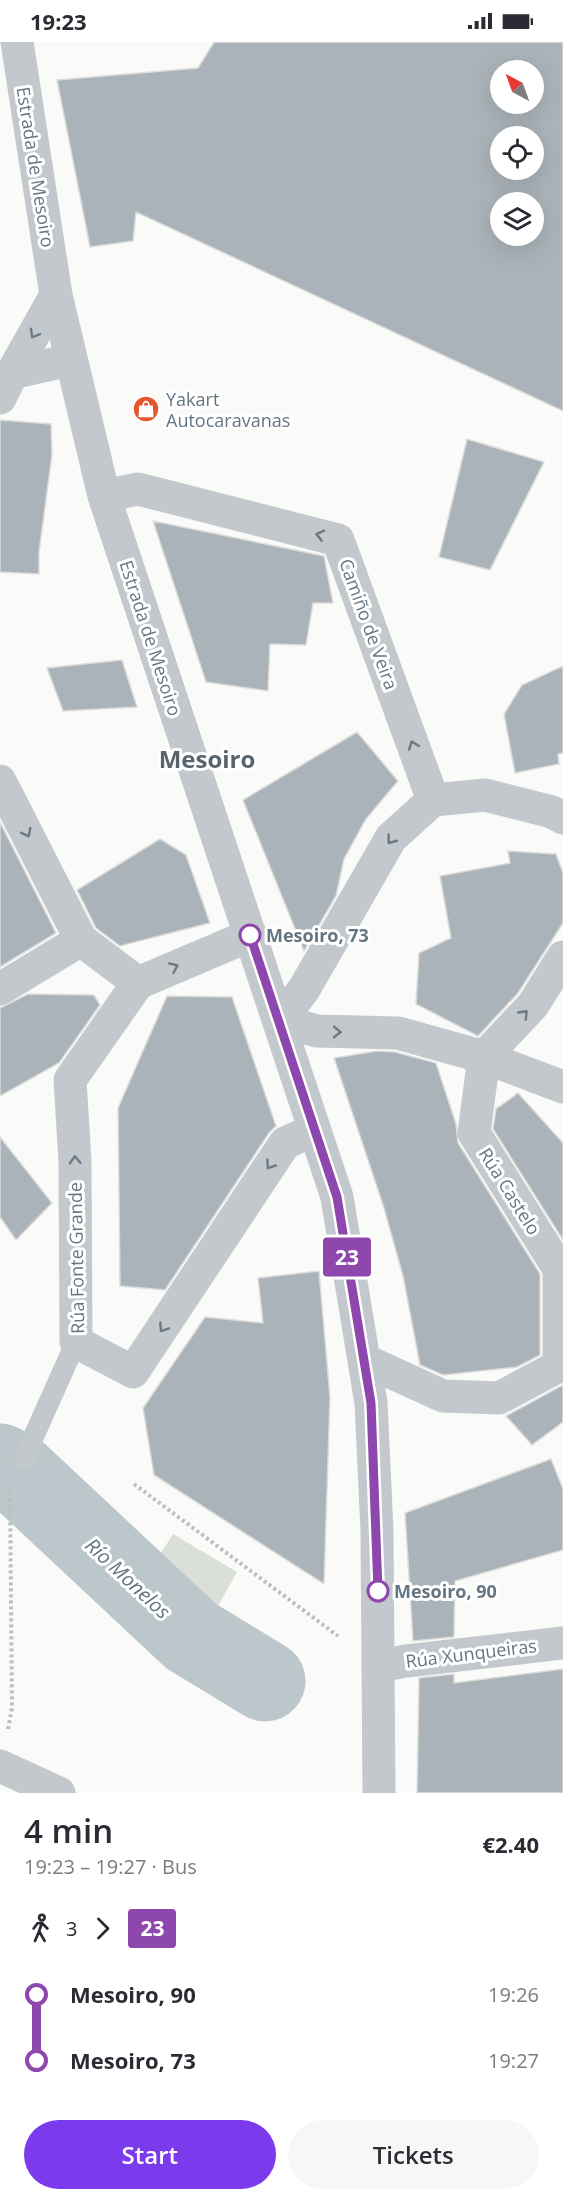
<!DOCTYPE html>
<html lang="en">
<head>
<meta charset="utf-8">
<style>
  body { margin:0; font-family:"Open Sans",sans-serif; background:#f7f7f7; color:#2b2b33; height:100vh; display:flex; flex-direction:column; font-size:22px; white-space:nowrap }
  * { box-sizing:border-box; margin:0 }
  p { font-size:20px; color:#7c7c81 }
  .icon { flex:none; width:33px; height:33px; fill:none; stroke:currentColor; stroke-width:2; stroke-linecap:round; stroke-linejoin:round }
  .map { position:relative; height:1751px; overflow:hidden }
  .details { display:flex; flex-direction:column; background:#fff; flex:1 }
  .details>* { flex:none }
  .badge { padding:0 12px; border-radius:4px; font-size:21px; line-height:39px }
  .needle { width:39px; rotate:319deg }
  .tools { position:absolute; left:490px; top:18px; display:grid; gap:12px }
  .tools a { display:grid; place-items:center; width:54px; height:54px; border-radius:50%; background:#fff; box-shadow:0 6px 24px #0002; font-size:30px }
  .map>.badge { position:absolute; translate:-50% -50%; box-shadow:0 0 0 3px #fff }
  .legs { display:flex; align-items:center; gap:9px; height:66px; padding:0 24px; font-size:20px }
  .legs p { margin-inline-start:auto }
  .summary { display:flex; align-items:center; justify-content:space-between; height:102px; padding:0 24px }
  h1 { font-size:33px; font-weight:600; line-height:45px }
  .primary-button { display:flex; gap:12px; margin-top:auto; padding:12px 24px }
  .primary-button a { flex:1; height:69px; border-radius:36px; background:#7c3aed; color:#fff; font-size:24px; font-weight:600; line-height:69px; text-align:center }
  .primary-button a+a { background:#f7f7f7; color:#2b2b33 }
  ul { padding:0 24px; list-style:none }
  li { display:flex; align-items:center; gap:21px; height:66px; font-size:22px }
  li i { display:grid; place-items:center; width:9px; height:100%; margin:0 8px; background:currentColor }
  li i::after { content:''; width:15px; height:15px; margin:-8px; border:4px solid; border-radius:50%; background:#fff }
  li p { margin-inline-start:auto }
  li:first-child i { background:linear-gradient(#0000 50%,currentColor 0) }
  li:last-child i { background:linear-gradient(currentColor 50%,#0000 0) }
  .status { display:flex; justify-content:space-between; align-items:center; height:42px; padding:0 30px; background:#fff; direction:ltr }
  .status svg { height:16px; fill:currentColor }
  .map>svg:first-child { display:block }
</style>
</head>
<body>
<div class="status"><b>19:23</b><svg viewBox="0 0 49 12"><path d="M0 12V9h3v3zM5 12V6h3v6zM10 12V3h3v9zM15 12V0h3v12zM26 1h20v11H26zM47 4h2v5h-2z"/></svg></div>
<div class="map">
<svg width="563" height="1751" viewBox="0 0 563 1751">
  <rect width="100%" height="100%" fill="#fafaf8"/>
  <path fill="#dadfd7" d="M173,1492L237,1530L213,1573L149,1530Z"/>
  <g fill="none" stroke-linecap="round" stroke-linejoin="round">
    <path stroke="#bbc7cb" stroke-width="81" d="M0,1422L18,1432L191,1594L265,1639"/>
  </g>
  <path fill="#aab3b9" stroke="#dcdcda" stroke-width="1.5" fill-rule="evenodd" d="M214,0H563V369L136,170L133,199L90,205L57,38L198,26ZM501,28H534V62H501ZM501,94H534V128H501ZM501,160H534V194H501Z
    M0,378L51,382L52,413L39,510V532L0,530Z
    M467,397L544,420L490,528L439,515Z
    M153,479L324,514L333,561H313L306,603L270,602L268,649L206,640Z
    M122,618L137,665L63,669L47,626Z
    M563,624V711L558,712L559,722L515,731L504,672L522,643Z
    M357,690L398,739L366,777L344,817L336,854L304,909L243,758Z
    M0,780L56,891L0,925Z
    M160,797L186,813L210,881L120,904L96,886L77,848Z
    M508,809L556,812L563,831V881L518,951L478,994L416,962L419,911L451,896L440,834L510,821Z
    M28,952L94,953L100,963L59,1021L0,1054V966Z
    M167,954L232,955L276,1084L269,1091L165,1248L120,1244L118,1066Z
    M377,1009L395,1010L436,1021L456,1082L458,1101L540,1232V1313L517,1325L443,1333L420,1323L403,1234L384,1166L334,1016Z
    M518,1051L563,1101V1198L493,1087L496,1067Z
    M0,1095L52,1161L16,1198L0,1175Z
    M319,1229L330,1355L324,1542L154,1433L143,1366L205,1275L263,1281L258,1236Z
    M563,1343V1380L532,1403L506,1374Z
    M551,1417L563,1447V1508L455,1539L454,1595L413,1599L405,1471Z
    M563,1627V1751H417L419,1636L454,1632V1641Z"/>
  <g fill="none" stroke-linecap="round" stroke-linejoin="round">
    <path stroke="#bbbfc2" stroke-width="4" stroke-dasharray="3 3" stroke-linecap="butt" d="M134,1442L338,1594
      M8,1687L12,1666L10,1446"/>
    <path stroke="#c3c8cc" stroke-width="21" d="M24,1416L76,1300"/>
    <path stroke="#c3c8cc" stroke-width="33" d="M17,0L56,253L104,454L337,1155L371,1361L377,1488L379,1751
      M12,331L56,253
      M0,356L12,331L70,318
      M104,454L138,447L338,498L433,758
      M0,739L81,898L138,941
      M563,776L552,770L485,753L433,758L391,796L304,947L280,979L317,989L398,991L484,1015L563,1045
      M251,893L138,941L70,1038L75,1119L76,1300L133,1330L285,1101L314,1088
      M0,947L81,898
      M364,1318L443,1354L499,1356L559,1324V1227L474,1091L484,1015L533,963L563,915
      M379,1624L406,1619L563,1601
      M0,1724L59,1751"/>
  </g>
  <defs><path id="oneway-chevron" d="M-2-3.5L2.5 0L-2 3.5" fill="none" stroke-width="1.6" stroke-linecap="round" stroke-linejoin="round" transform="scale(1.5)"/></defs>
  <g stroke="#6a7a87">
    <use href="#oneway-chevron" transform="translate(34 292) rotate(120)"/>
    <use href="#oneway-chevron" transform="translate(320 493) rotate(-166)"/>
    <use href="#oneway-chevron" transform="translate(413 703) rotate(-110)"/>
    <use href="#oneway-chevron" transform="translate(27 791) rotate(63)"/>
    <use href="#oneway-chevron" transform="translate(391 798) rotate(127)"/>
    <use href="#oneway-chevron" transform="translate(174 925) rotate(-24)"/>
    <use href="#oneway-chevron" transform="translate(524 972) rotate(-46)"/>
    <use href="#oneway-chevron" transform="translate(337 990) rotate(1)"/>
    <use href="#oneway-chevron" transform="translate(75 1118) rotate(-92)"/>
    <use href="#oneway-chevron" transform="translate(270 1123) rotate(124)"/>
    <use href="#oneway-chevron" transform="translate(163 1286) rotate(124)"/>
  </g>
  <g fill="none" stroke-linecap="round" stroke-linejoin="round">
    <defs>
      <path id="line-1" d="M250,893L337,1155L371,1361L378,1549"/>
    </defs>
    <use href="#line-1" stroke="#fff" stroke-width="14"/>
    <use href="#line-1" stroke="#8e47ad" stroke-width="9"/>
  </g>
  <defs>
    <symbol id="shop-disc" viewBox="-11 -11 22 22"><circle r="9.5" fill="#e4572e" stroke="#fff"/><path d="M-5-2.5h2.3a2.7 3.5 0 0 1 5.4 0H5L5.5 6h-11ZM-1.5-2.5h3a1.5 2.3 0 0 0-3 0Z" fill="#fff"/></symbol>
  </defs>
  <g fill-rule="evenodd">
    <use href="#shop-disc" x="131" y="352" width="30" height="30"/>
  </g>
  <g fill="#fff" stroke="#8e47ad" stroke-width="3">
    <circle cx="250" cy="893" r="10"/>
    <circle cx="378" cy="1549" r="10"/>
  </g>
  <g text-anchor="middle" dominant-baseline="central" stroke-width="6" stroke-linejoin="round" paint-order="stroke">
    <g font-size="18" fill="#657683" stroke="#fff">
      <text transform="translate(36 125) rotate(81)">Estrada de Mesoiro</text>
      <text transform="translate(369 582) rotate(70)">Camiño de Veira</text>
      <text transform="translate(151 596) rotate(72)">Estrada de Mesoiro</text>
      <text transform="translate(510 1149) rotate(58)">Rúa Castelo</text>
      <text transform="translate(76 1216) rotate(-91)">Rúa Fonte Grande</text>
      <text transform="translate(471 1611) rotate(-7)">Rúa Xunqueiras</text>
    </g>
    <g font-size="18" fill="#657683" stroke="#fff" text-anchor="start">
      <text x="166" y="357">Yakart<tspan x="166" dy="21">Autocaravanas</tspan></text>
    </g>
    <g font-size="18" font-weight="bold" fill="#657683" stroke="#fff" text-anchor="start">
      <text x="266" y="893">Mesoiro, 73</text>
      <text x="394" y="1549">Mesoiro, 90</text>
    </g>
    <g font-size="20" font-style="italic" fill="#60757c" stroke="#fff">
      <text transform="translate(128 1536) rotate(43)">Río Monelos</text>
    </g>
    <g font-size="24" font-weight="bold" fill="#57646e" stroke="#fff">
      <text x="207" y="716">Mesoiro</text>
    </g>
  </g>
</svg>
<div class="tools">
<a><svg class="needle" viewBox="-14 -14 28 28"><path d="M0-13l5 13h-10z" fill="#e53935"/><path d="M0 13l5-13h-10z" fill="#7c7c81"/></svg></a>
<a><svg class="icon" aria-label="locate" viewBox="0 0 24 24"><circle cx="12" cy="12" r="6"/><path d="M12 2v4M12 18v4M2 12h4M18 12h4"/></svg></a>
<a><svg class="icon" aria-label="layers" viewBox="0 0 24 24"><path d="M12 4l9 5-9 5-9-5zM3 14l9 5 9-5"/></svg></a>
</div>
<b class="badge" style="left:347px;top:1215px;background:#8e47ad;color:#fff">23</b>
</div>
<section class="details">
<div class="summary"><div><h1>4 min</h1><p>19:23 – 19:27 · Bus</p></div><b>€2.40</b></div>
<div class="legs"><svg class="icon" aria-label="walk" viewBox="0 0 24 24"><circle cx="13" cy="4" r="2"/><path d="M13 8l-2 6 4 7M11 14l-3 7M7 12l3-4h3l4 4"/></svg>3<svg class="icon" aria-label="forward" viewBox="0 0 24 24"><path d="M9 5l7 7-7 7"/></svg><b class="badge" style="background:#8e47ad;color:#fff">23</b></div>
<ul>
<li><i style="color:#8e47ad"></i><b>Mesoiro, 90</b><p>19:26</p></li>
<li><i style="color:#8e47ad"></i><b>Mesoiro, 73</b><p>19:27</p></li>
</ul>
<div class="primary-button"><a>Start</a><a>Tickets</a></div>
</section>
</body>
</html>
